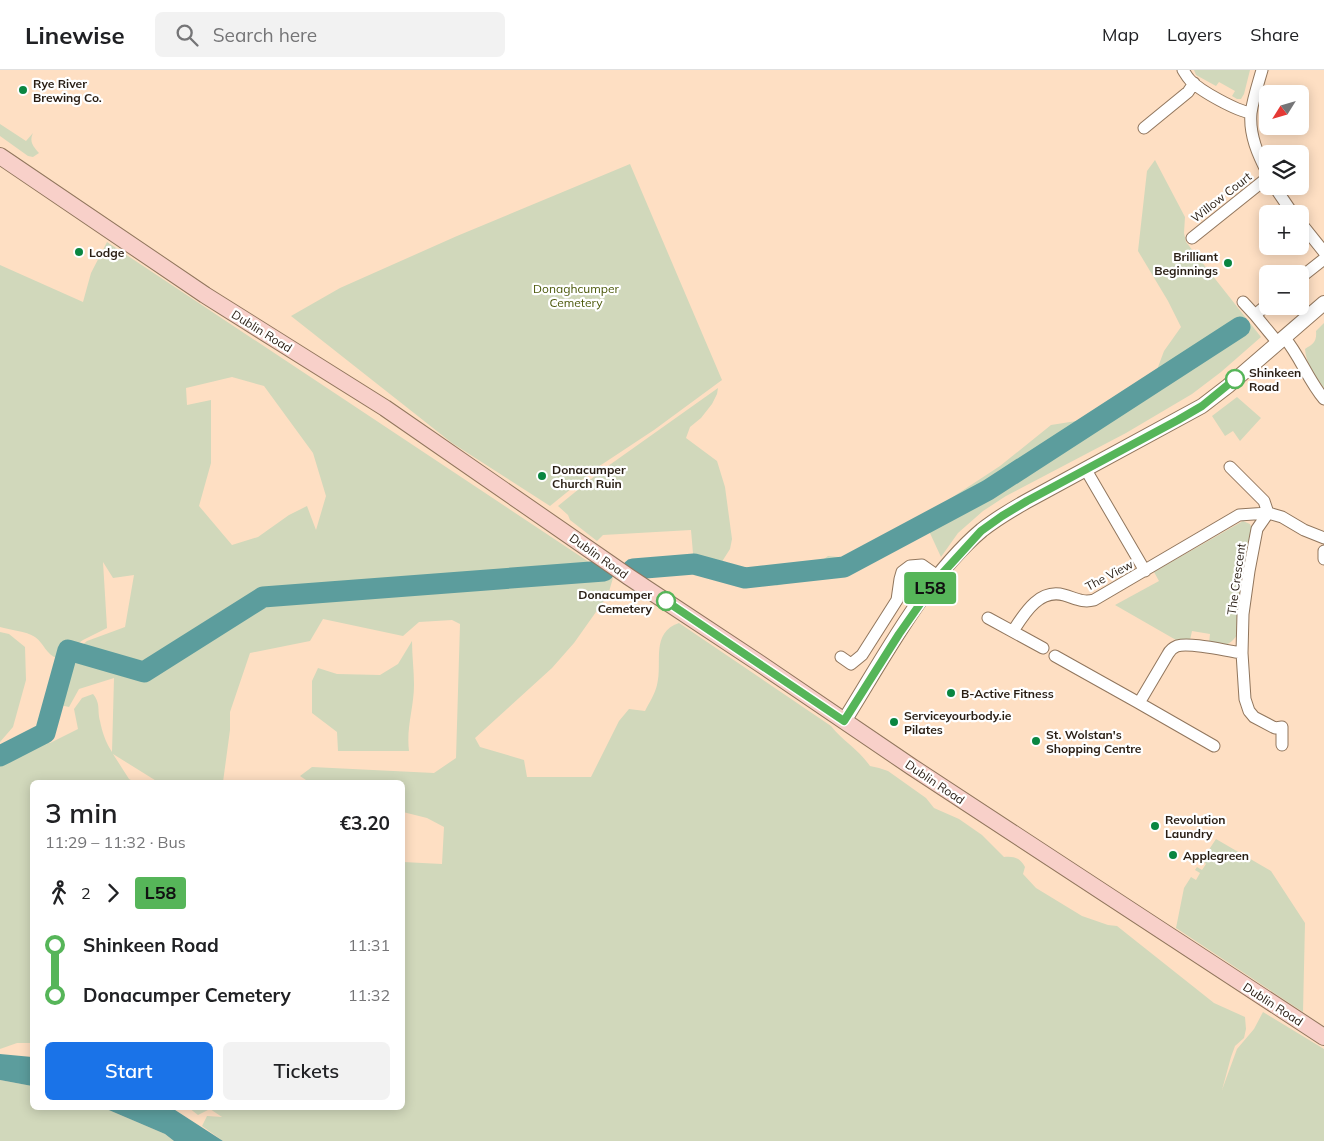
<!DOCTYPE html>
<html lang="en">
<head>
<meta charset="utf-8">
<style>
  body { margin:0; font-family:Mulish,sans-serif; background:#f2f2f2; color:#202124; height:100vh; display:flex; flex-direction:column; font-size:19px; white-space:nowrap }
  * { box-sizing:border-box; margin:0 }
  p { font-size:16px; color:#757577 }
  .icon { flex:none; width:28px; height:28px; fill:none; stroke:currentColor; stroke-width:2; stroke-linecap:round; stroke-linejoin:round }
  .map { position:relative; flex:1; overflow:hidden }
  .side { position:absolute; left:30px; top:710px; width:375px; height:330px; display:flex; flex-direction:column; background:#fff; border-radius:8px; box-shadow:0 2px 12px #0003 }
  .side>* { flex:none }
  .badge { padding:0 10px; border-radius:4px; font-size:18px; line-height:32px }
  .needle { width:32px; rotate:233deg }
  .buttons { position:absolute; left:1259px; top:15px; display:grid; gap:10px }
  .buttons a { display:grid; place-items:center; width:50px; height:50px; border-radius:8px; background:#fff; box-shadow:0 2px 12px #0003; font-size:25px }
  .map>.badge { position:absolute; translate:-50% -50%; box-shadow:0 0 0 2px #fff }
  .legs { display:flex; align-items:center; gap:8px; height:55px; padding:0 15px; font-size:16px }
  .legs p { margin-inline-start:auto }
  .summary { display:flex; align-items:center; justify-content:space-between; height:85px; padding:0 15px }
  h1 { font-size:28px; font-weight:600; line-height:38px }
  .cta { display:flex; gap:10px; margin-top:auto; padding:10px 15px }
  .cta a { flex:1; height:58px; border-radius:8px; background:#1a73e8; color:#fff; font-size:20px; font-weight:600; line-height:58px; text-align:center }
  .cta a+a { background:#f2f2f2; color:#202124 }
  ul { padding:0 15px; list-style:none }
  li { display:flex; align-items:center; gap:18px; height:50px; font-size:19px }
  li i { display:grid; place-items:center; width:8px; height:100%; margin:0 6px; background:currentColor }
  li i::after { content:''; width:12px; height:12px; margin:-6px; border:4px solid; border-radius:50%; background:#fff }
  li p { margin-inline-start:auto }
  li:first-child i { background:linear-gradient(#0000 50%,currentColor 0) }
  li:last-child i { background:linear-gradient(currentColor 50%,#0000 0) }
  header { display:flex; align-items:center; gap:30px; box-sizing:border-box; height:70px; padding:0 25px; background:#fff; border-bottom:1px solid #e0e0e0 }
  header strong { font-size:24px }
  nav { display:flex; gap:28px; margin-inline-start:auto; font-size:18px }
  .search { width:350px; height:45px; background:#f2f2f2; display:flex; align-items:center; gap:12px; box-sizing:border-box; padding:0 18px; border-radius:8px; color:#757577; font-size:19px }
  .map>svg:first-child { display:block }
</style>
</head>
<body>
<header>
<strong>Linewise</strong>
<div class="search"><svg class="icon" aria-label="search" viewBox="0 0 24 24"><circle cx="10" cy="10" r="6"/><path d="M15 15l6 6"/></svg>Search here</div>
<nav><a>Map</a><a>Layers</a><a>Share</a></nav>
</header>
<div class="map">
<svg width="1324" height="1071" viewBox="0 0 1324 1071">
  <rect width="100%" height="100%" fill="#fedfc3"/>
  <path fill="#d1d8bb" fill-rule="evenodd" d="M1194,0H1250L1244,24L1241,29H1237L1232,26L1235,21L1219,12L1216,16L1196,5Z
    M0,54L26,71L33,63C29,72 33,76 39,83L33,87L28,86L0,66Z
    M1155,90L1185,147L1184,163L1186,172L1261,267L1221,302L1192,324L1126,363L1006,426L983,441L958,463L941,487L929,461C919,467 909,474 898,479C859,497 816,506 775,516L812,498L828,486L848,488L910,455L1000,396L1051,355L1089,349L1151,316L1164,281L1181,257L1168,231L1138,181L1147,101Z
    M630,94L722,310L654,360L598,397L550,436L452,373L291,246L340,218L457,166Z
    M107,172L613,508L608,525L574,573L552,598L475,668L480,677L524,690L527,707H591L619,651L629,639L645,641C649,633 655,624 657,615C663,592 650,563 679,553L831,656C843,671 859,680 870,696L879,698L888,701L926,728L934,738L959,749L982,765L1004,787C1014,786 1020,788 1025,797L1023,804L1036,818L1082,846L1108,855L1117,856L1214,933L1245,947L1246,959L1244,968L1235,976L1231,987L1222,1020L1237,979L1254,959L1263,942L1324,979V1071H223L202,1056L207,1046L222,1047L210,1039L198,1045L189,1038H402L403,792L442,794L444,757L427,748L403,742L402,712H309L300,706L312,697L434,703L456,688L460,554L452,550L419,552L403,566L323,549L310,571L250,583L230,642V660L223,712H158L113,684L129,709L135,712H32V973H17L0,979V686L20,673H50L78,659L74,639L82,628L93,624C101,634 97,640 100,651C102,662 106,673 112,682L114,608L79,619L69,637L60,635V594L87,571L125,557L134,505L113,508L103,492L107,558L83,570L57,588C46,585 44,573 35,567C26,561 10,560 0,557V195L83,232L91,203ZM232,307L264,316L313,383L326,426L316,460L307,436L289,445L258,467L232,475L199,436L211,393V330L187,335L186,318Z
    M1324,253V318C1315,306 1306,294 1305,279C1313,274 1317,272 1316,261Z
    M718,318L717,324L712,334L701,348L690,357L686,368L717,391L725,417L732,469L730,479L716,501L705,499L694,495L691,460L603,465L597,471L570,450L568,445L558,436L601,401Z
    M1237,327L1261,348L1240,371L1233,361L1225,366L1212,346Z
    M1243,451L1250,454L1252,460L1237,565C1228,578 1223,575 1209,573L1210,564L1192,561L1190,570H1176L1115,535L1159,511L1154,502Z
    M0,562L9,564L25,577L26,610L13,657L0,672Z
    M412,571C412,586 414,600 414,615C414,637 406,658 409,681H338L337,662L312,643V611L318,598L337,604L380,605L398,594Z
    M1216,769L1271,801L1305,853L1303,942L1176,858L1184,818L1191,807L1196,810L1200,803L1195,800L1197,797L1202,800L1206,794L1202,790Z
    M0,1010L32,1016V1038H104L165,1064L174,1071H0Z"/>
  <path fill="#5c9d9d" d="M0,984L32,987V1016L0,1010Z
    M104,1038H172L223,1071H174L165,1064Z"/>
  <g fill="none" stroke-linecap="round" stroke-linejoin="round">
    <path stroke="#5c9d9d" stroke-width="21" d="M633,499L694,494L745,508L844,497L988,420L1240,257
      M0,686L45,663L68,580L144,602L263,527L604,501"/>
    <defs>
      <path id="minor" d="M1183,0C1185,3 1187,7 1190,10C1200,21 1237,41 1251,43
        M1262,0C1258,14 1253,29 1251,43C1249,65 1258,85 1268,104
        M1144,58L1188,22L1194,13
        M1274,116L1293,144
        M1300,152L1324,182
        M1192,168L1262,112L1268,109
        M1300,208L1324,189
        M1243,232L1255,245
        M1268,234L1255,245L1278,273
        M1284,267C1300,286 1308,310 1324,329
        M1230,397L1264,431L1268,443
        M1086,400L1145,501
        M1268,443L1257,459L1249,501L1243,544L1242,583L1245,629L1249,641L1254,647L1275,658L1282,657V675
        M1324,481V489
        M988,548L1043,578
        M1013,561C1024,544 1039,518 1064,525C1075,528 1082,533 1094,530L1239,445L1268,443L1282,447L1304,460L1324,468
        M1055,586L1139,633
        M841,587L851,594L862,585L897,530L900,509L902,502L910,496L922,495L939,507
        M1214,676L1139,633L1168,584C1170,580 1172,578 1177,576C1191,572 1226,581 1242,583"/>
      <path id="tertiary" d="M844,651C883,589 926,507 982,460C996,449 1011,440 1027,431L1202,336L1228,316L1324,233"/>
      <path id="secondary" d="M0,86L205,225L385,338L629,507L759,593L912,697L1324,967"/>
    </defs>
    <use href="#minor" stroke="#91765d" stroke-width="13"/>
    <use href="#tertiary" stroke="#91765d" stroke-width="16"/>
    <use href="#secondary" stroke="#91765d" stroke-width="18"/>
    <use href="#minor" stroke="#fff" stroke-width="11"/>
    <use href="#tertiary" stroke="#fff" stroke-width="14"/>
    <use href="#secondary" stroke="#f8d0c9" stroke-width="16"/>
  </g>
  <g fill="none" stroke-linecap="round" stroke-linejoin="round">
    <defs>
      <path id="line-1" d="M666,531L844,651L899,564L939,507L981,461L1002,446L1027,431L1178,350L1202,336L1235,309"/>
    </defs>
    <use href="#line-1" stroke="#fff" stroke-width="11"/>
    <use href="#line-1" stroke="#56b559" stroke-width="8"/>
  </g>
  <g fill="#0a8641" stroke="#fff" stroke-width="2">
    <circle cx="23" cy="20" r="5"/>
    <circle cx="79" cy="182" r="5"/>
    <circle cx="1228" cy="193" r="5"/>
    <circle cx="542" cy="406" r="5"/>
    <circle cx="951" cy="623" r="5"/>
    <circle cx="894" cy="652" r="5"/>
    <circle cx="1036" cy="671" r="5"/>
    <circle cx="1155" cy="756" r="5"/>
    <circle cx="1173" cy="785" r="5"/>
  </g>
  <g fill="#fff" stroke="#56b559" stroke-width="2.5">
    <circle cx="1235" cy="309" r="9"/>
    <circle cx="666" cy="531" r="9"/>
  </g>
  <g text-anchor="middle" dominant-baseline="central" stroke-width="4.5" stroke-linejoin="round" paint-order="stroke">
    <g font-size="12" font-weight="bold" fill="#291e14" stroke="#fff" text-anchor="start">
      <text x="33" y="13">Rye River<tspan x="33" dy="14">Brewing Co.</tspan></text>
      <text x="89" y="182">Lodge</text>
      <text x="1218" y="186" text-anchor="end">Brilliant<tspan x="1218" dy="14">Beginnings</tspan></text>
      <text x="552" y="399">Donacumper<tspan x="552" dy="14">Church Ruin</tspan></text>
      <text x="961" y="623">B-Active Fitness</text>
      <text x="904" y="645">Serviceyourbody.ie<tspan x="904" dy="14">Pilates</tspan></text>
      <text x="1046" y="664">St. Wolstan's<tspan x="1046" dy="14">Shopping Centre</tspan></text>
      <text x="1165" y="749">Revolution<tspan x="1165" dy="14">Laundry</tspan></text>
      <text x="1183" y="785">Applegreen</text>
    </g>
    <g font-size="12" fill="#291e14" stroke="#fff">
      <text transform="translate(1221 127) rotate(-38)">Willow Court</text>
      <text transform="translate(262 261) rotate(32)">Dublin Road</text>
      <text transform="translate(599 486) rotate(35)">Dublin Road</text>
      <text transform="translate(1109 505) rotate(-28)">The View</text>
      <text transform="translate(1236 509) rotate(-82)">The Crescent</text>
      <text transform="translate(935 712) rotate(34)">Dublin Road</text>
      <text transform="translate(1273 934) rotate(33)">Dublin Road</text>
    </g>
    <g font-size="12" fill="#4c590b" stroke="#fff">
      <text x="576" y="218">Donaghcumper<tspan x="576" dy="14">Cemetery</tspan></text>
    </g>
    <g font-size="12" font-weight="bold" fill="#291e14" stroke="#fff" text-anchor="start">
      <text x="1249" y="302">Shinkeen<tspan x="1249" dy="14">Road</tspan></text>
      <text x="652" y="524" text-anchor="end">Donacumper<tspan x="652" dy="14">Cemetery</tspan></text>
    </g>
  </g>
</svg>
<div class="buttons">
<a><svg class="needle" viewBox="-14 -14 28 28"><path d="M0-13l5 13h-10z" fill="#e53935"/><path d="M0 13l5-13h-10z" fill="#757577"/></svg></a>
<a><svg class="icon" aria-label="layers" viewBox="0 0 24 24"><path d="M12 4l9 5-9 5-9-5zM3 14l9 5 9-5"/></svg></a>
<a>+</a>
<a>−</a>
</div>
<b class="badge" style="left:930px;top:518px;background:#56b559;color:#111">L58</b>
<section class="side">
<div class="summary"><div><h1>3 min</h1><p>11:29 – 11:32 · Bus</p></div><b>€3.20</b></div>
<div class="legs"><svg class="icon" aria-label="walk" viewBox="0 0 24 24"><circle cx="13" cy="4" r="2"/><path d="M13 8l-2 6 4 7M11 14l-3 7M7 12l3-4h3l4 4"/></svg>2<svg class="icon" aria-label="forward" viewBox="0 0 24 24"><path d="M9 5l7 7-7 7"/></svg><b class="badge" style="background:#56b559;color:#111">L58</b></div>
<ul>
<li><i style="color:#56b559"></i><b>Shinkeen Road</b><p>11:31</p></li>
<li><i style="color:#56b559"></i><b>Donacumper Cemetery</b><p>11:32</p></li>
</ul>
<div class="cta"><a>Start</a><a>Tickets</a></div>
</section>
</div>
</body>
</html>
